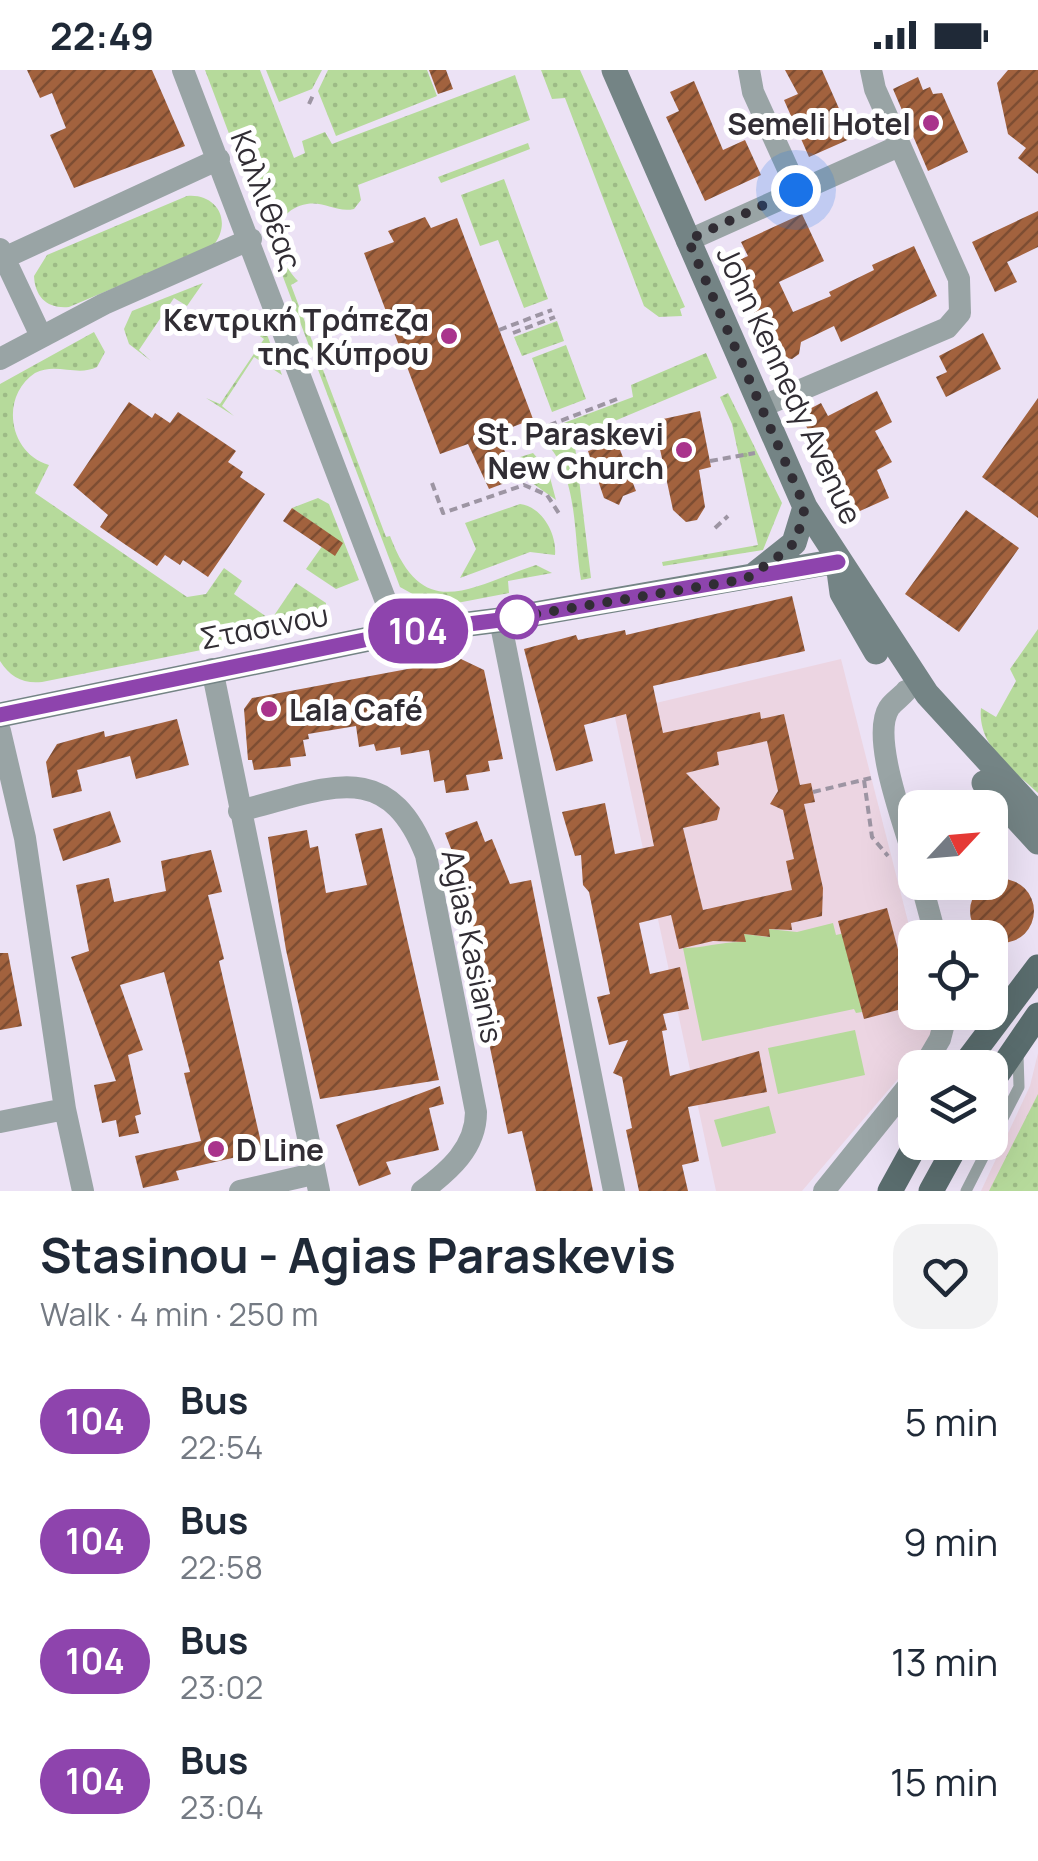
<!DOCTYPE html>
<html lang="en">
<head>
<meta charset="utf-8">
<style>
  body { margin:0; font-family:Manrope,sans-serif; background:#f2f2f3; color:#1f2937; height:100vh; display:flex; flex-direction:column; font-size:38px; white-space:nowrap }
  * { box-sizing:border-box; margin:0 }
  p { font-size:32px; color:#747a83 }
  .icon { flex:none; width:55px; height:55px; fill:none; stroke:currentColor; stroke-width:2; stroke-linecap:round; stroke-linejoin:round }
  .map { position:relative; height:1121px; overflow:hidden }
  .drawer { display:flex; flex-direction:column; background:#fff; flex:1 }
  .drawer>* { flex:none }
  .badge { padding:0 20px; border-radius:32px; font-size:35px; line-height:65px }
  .needle { width:65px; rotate:64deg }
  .controls { position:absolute; left:898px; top:720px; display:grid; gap:20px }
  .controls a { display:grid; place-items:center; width:110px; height:110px; border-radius:20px; background:#fff; box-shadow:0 10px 40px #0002; font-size:50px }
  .you { position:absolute; width:50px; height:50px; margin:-25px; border:8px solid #fff; border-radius:50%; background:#1a73e8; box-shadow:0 0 0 15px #1a73e833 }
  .map>.badge { position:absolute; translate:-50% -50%; box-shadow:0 0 0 5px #fff }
  .round { display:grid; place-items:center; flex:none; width:105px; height:105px; border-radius:30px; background:#f2f2f3 }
  .overview { display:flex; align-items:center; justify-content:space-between; height:170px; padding:0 40px }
  h1 { font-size:48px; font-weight:700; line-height:75px }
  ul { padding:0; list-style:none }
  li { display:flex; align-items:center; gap:30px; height:120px; padding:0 40px }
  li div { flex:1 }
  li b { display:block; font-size:38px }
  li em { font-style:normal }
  li .badge { min-width:110px; font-weight:700; text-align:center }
  .status { display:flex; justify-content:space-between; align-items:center; height:70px; padding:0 50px; background:#fff; direction:ltr }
  .status svg { height:28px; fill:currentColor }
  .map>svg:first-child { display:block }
</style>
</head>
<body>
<div class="status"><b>22:49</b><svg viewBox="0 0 49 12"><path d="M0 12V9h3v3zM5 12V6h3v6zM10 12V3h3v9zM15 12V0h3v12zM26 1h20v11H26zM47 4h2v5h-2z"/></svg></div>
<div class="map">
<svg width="1038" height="1121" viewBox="0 0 1038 1121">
  <defs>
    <pattern id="garden-dots" width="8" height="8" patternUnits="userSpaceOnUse" patternTransform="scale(2.5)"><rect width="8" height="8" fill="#b6da9b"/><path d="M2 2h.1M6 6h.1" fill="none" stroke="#9dbb86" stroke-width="1.8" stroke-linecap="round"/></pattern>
    <pattern id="building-hatch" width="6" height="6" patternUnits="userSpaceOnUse" patternTransform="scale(2.5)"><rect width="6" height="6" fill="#a2623e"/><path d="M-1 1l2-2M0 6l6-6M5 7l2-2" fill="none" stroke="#7d4d32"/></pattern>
  </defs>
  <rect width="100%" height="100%" fill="#ece2f5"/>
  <path fill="#ecd5e2" d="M841,589L915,879V942L931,943L934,954L927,975L802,1121H716L614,643Z
    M1038,983V1121H981L1030,1016Z"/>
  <path fill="#b6da9b" d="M833,853L836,865L845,863L862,942L856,943L854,939L702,971L683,878C704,878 723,871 745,872L744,864L769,867V859L797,862Z
    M855,960L865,1005L778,1024L768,978Z
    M769,1036L776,1063L722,1077L714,1050Z"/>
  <path fill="url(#garden-dots)" d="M205,0H260L294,88L305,83L302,71L325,62L332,74L515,5L530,50L358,115L361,130L354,139C337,143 325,131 307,134C266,141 276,190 298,211L291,215L386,467L390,466C423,554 469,517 536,495L552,503L508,511L509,523L436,537L400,517Z
    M266,0H322L312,19L279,32Z
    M328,0H427L437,26L336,66L318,21Z
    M541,0H580L685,237L680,239L682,246L659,247L644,236L565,28L552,29Z
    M528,73L530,79L441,113L438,107Z
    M504,109L548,229L524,238L498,170L480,176L461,125Z
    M187,126C217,123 233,152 213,176L69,237C47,239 35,227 34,206L47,185Z
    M203,213L187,236L174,228L139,280L151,291L129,274L124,259L132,241Z
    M262,251L282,305L254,287L222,336L234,346L206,328L220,334L264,269L254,262Z
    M557,251L564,271L522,286L514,267Z
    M94,262L105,282L97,297C77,307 56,292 35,303C0,326 8,383 49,395L35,423L187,527L206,524L224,498L242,511L234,524L271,550L296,513L326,533V555L42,612C23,614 10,607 0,591V314Z
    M566,275L586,329L552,342L532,288Z
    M706,283L717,308L574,368L591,508L581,510C573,464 579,398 540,368L562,359L561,354L633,327L631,315Z
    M728,323L782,433L763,480L663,496L662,492L758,475L732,354L720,327Z
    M533,383L548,400L556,430L517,402V388Z
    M318,428L329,434L359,510L336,519L306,499L330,465L292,438Z
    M520,434C543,437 557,465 555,485L530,482L460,508L476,479L465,453Z
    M1038,559V723C1013,700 977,676 981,638L996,647L1016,611L1010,599Z
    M1038,1024V1121H989Z"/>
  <path fill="url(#building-hatch)" fill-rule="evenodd" d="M27,0H152L185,76L74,118L50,65L66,58L52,23L40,28Z
    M429,0H446L453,19L438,24Z
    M785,0H822L852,68L809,87L784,30L798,24Z
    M1008,0H1038V104L1018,88L1026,78L1008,64L997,13Z
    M918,7L923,20L930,17L933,24L942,23L968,82L928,101L893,19Z
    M694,11L723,80L745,70L761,105L705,131L666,47L679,41L670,22Z
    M1038,141V177L1007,192L1017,212L995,222L972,172Z
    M802,144L824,191L779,212L793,242L831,226L829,222L874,200L872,195L914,176L937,226L841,272L834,256L801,272L799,284L792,289L772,285L733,193L748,186L741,172Z
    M425,147L431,158L457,148L533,349L505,360L509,371L502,374L515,409L489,419L468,374L440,384L364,183L394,172L388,161Z
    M983,263L1001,299L946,327L936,307L947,302L939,286Z
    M877,321L892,352L875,361L892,392L877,400L889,428L851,445L800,344L821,333L828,346Z
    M1038,328V448L982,407Z
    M129,332L152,348L155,343L170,353L178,342L202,358L236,381L228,392L243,402L240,407L265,424L208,507L183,490L180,495L165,485L157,496L123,473L100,457L108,445L73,415Z
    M700,341L711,397L699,400L705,437L697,450L686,452L673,440L654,351Z
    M617,372L636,421L623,426L619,435L604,428L588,381Z
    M292,438L343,473L335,486L283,451Z
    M966,440L1019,478L959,562L905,524Z
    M792,526L805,581L653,616L663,663L760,642L761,649L784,644L800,715L811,713L815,732L804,734L823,818L822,846L791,853L792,860L769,859L770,867L744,864L746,872L713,871L679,879L671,845L639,853L650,904L680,897L689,939L663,944L667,960L662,961L670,1006L759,981L767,1022L688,1037L699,1091L682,1095L688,1121H639L626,1060L632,1058L622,1007L613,1003L628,970L609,975L597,927L610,924L589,822L583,815L581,785L575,786L562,742L605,733L615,784L654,776L626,644L584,655L593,691L556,701L524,579L576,565L578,570L625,560L626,565ZM767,671L778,721L770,734L783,740L794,789L786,791L792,820L703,840L683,758L717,750L720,738L686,703L719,695L717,682Z
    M461,589L484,600L503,689L488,691L490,701L466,705L469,720L446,723L444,710L434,712L429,680L401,685L400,677L376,681L374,674L359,677L356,656L308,664L309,669L303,670L306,686L290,688L291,696L254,700L252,690H248L244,639L252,628Z
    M177,649L189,695L136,709L130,686L77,700L82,721L52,728L46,692L57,674L104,661L105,667Z
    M110,741L121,772L63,791L53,759Z
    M477,751L485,772L492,769L510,814L531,810L593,1121H536L522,1061L508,1064L471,886L479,884L464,813L445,763Z
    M382,758L439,1010L320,1029L286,880L268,767L307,760L310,778L318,776L326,823L367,815L355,764Z
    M211,780L222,822L208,825L224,889L219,891L263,1081L176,1101L179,1110L143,1118L135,1086L201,1071L184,1003L190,1002L164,902L120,915L143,980L128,985L141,1044L135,1046L139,1063L119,1067L116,1050L102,1053L94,1015L116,1011L71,887L89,881L76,815L109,808L114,832L166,821L161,791Z
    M970 841a32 32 0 1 1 64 0a32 32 0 1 1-64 0Z
    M887,838L913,936L864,949L838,851Z
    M0,883H8L22,956L0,960Z
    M440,1016L444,1034L429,1038L439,1080L386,1092L391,1104L359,1116L336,1055Z"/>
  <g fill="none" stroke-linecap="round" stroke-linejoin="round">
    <path stroke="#9d95a3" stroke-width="4" stroke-dasharray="8 5" stroke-linecap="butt" d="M309,34L314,23
      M499,260L552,240
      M513,263L555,247
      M537,360L617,329
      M710,391L755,383
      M432,413L443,443L524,415L547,425L560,445
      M715,458L728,446
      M864,710L872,767L888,786
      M813,722L871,708"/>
    <path stroke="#99a4a5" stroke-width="11" d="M966,1121L1019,1017L1018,985"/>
    <path stroke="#99a4a5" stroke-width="22" d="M183,0L398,563
      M749,0L753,22L797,119
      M687,171L899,76
      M0,179L41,266
      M4,188L219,89
      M0,289L104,234L251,169
      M761,337L947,258L960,243L959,209L875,19L871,0
      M500,550L614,1121
      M212,599L319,1121
      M906,621C901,627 893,632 889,638C870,668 906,758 915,792
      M0,661L25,768L65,1039L83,1121
      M239,741C323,721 386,683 426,785L476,1042C476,1078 449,1101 422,1121
      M921,812L936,868
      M923,998L940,969L947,942
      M0,1052L65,1039
      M240,1121L313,1104
      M824,1121L915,1008"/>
    <path stroke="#748485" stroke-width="25" d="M614,0L805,437L927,624L1038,745
      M839,501L842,523L876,582
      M755,504L794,473L805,437
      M0,645L398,563L500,550L838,491
      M984,713L1038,772"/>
    <path stroke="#5a6d6e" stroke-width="25" d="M962,998L1038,897
      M990,1015L1038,945
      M890,1121L917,1072
      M931,1121L958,1072"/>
  </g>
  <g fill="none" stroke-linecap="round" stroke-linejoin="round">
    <defs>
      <path id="line" d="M0,645L398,563L500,550L838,492"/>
    </defs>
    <use href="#line" stroke="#fff" stroke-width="22"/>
    <use href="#line" stroke="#8e44ad" stroke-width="15"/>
    <path stroke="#312d34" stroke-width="10" stroke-dasharray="0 18" d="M517,547L500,550L746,509L789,479L797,468L805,437L688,170L796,120"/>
  </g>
  <g fill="#a9348c" stroke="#fff" stroke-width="4">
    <circle cx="931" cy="53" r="10"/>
    <circle cx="449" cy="266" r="10"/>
    <circle cx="684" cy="380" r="10"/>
    <circle cx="269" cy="639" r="10"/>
    <circle cx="216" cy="1079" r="10"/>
  </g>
  <circle fill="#fff" stroke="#8e44ad" stroke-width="5" cx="517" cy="547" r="20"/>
  <g text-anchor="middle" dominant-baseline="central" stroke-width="10" stroke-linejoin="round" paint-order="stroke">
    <g font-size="30" font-weight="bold" fill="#312d34" stroke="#fff" text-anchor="end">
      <text x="911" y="53">Semeli Hotel</text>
      <text x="429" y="249">Κεντρική Τράπεζα<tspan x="429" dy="34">της Κύπρου</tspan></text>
      <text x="664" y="363">St. Paraskevi<tspan x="664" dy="34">New Church</tspan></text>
      <text x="289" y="639" text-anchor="start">Lala Café</text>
      <text x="236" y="1079" text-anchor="start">D Line</text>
    </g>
    <g font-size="30" fill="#312d34" stroke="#fff">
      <text transform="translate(267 130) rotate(69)">Καλλιθέας</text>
      <text transform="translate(790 315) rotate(65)">John Kennedy Avenue</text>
      <text transform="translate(264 556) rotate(-11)">Στασινου</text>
      <text transform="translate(473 876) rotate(78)">Agias Kasianis</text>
    </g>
  </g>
</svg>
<div class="controls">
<a><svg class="needle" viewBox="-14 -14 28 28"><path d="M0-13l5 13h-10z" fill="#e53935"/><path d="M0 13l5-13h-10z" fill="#747a83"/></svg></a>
<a><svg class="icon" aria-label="locate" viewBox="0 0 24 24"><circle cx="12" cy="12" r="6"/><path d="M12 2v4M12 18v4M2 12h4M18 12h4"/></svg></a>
<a><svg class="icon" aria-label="layers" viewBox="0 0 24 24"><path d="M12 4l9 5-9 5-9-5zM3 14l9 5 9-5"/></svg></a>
</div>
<div class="you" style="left:796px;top:120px"></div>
<b class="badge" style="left:418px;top:561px;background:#8e44ad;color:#fff">104</b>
</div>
<section class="drawer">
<div class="overview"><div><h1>Stasinou - Agias Paraskevis</h1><p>Walk · 4 min · 250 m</p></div><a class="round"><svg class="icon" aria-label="heart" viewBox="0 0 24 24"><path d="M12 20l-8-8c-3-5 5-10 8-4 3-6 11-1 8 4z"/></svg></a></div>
<ul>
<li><span class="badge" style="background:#8e44ad;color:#fff">104</span><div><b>Bus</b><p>22:54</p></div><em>5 min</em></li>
<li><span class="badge" style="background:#8e44ad;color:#fff">104</span><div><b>Bus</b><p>22:58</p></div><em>9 min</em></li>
<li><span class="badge" style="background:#8e44ad;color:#fff">104</span><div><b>Bus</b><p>23:02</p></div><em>13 min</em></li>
<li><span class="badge" style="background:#8e44ad;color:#fff">104</span><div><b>Bus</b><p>23:04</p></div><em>15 min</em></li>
</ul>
</section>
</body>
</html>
